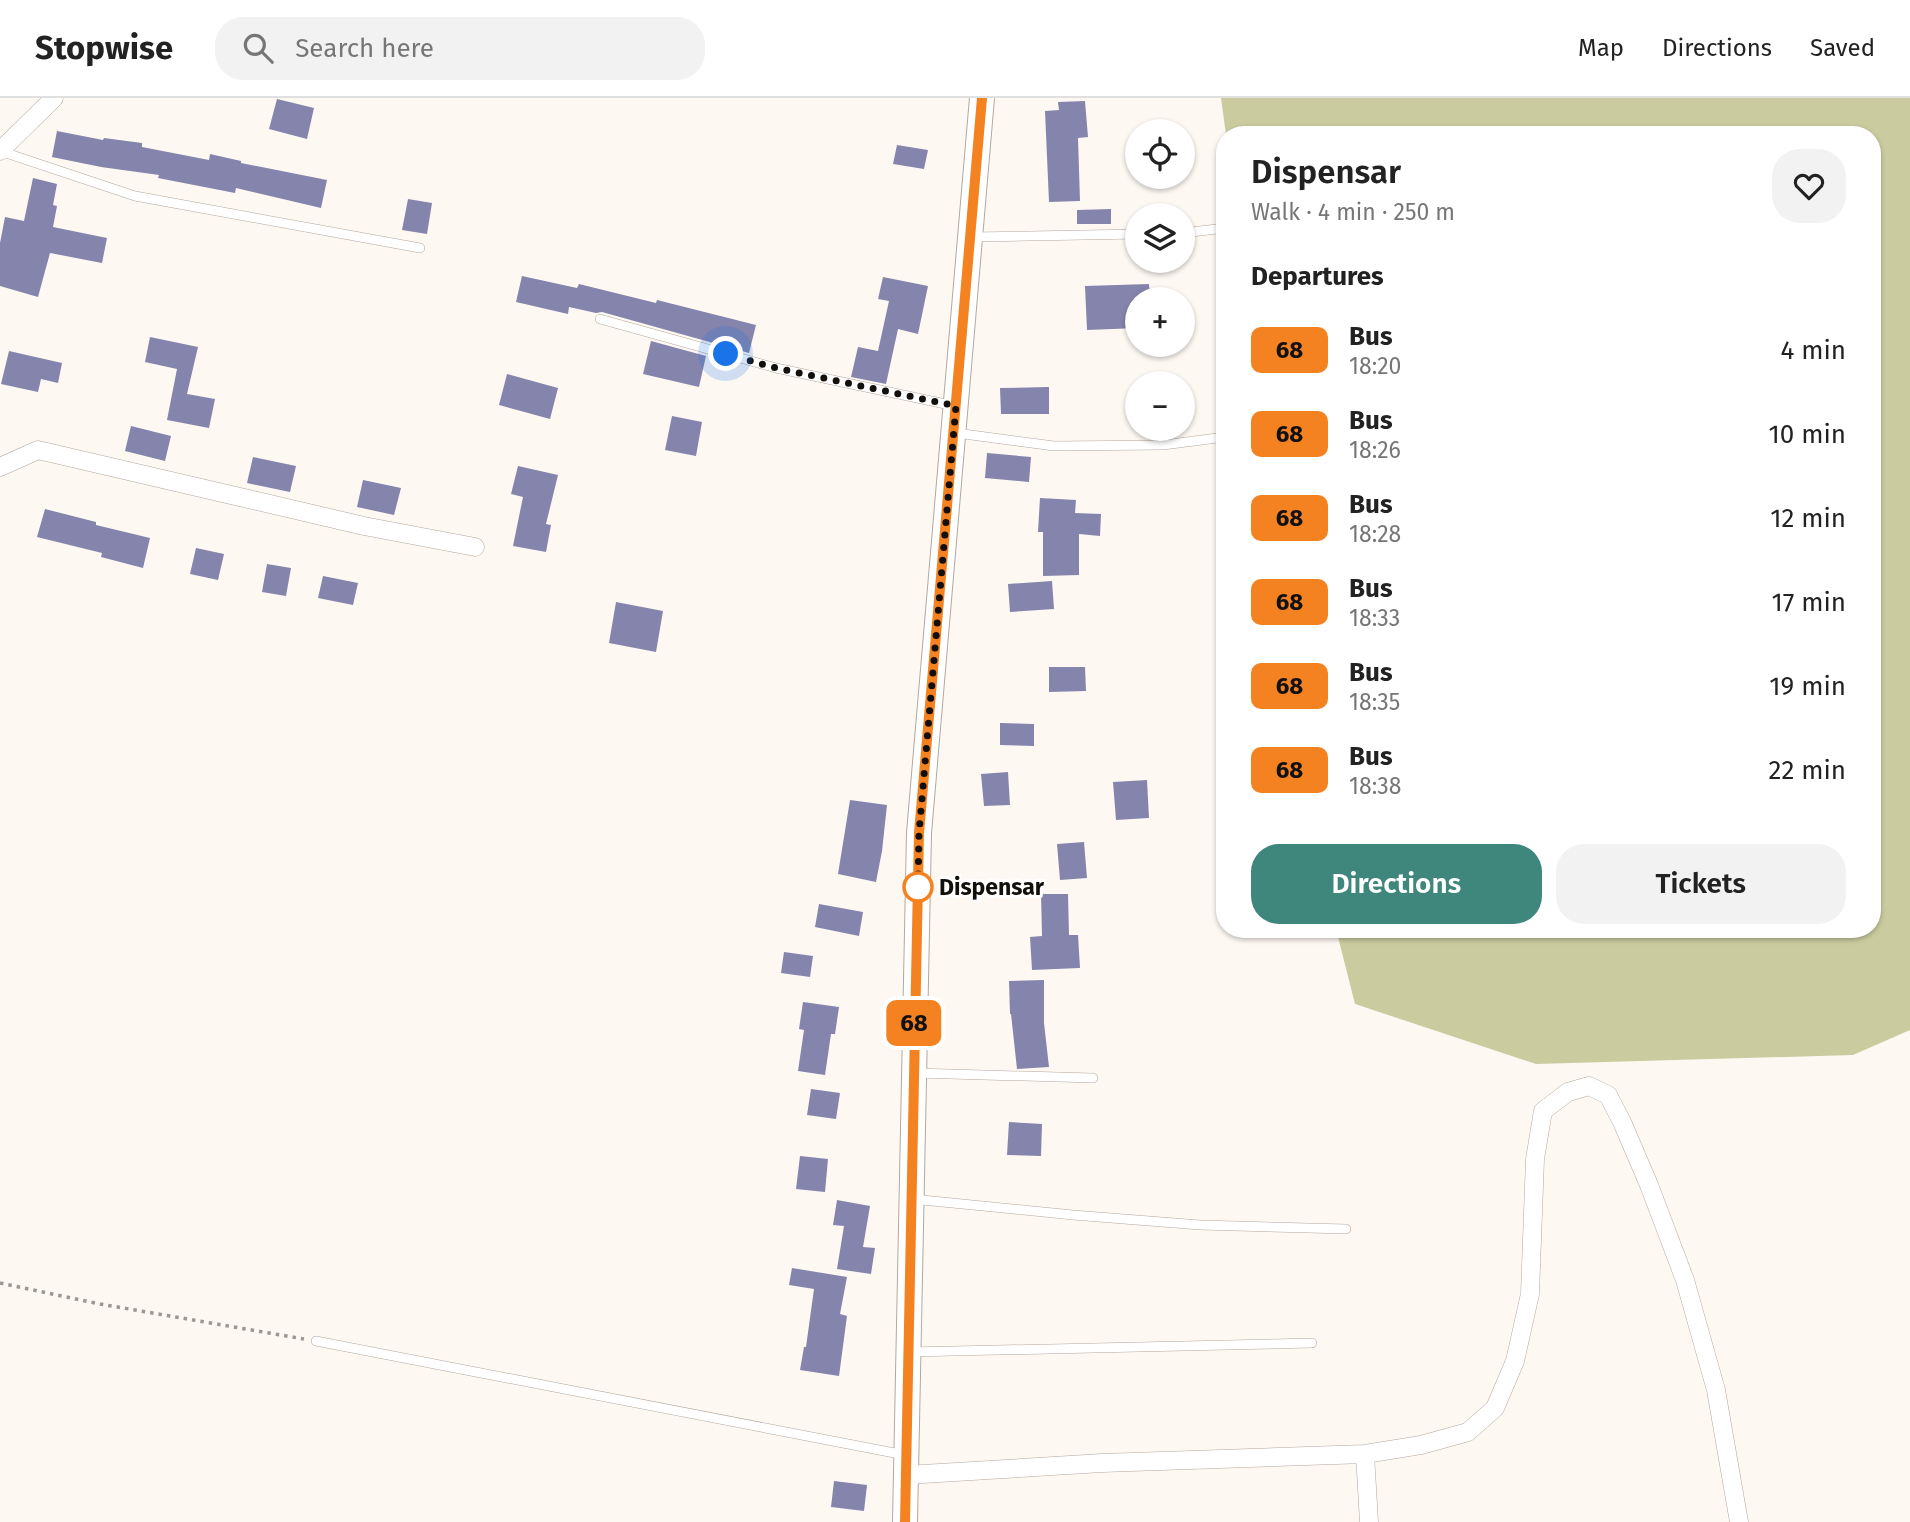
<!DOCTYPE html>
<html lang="en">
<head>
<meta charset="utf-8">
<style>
  body { margin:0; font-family:"Fira Sans",sans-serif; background:#f2f2f2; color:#222; height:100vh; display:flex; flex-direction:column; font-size:26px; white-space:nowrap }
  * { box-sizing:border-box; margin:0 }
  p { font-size:23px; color:#767676 }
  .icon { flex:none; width:38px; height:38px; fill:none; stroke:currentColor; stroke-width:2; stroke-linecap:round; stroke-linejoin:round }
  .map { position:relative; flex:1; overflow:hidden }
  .sheet { position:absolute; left:1216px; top:28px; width:665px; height:812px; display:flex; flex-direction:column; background:#fff; border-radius:28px; box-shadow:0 2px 5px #0004 }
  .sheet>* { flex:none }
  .badge { padding:0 14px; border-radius:10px; font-size:24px; line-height:46px }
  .tools { position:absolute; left:1125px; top:21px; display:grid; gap:14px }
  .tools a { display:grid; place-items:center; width:70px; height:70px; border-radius:50%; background:#fff; box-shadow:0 2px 5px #0004; font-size:35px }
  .you { position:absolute; width:35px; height:35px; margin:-18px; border:5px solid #fff; border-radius:50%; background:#1a73e8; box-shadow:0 0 0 10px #1a73e833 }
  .map>.badge { position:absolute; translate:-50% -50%; box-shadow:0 0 0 4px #fff }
  h2 { padding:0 35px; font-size:26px; line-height:63px }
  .round { display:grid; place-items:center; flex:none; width:74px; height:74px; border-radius:28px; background:#f2f2f2 }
  .overview { display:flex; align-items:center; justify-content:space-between; height:119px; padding:0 35px }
  h1 { font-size:33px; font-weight:600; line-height:52px }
  .button { display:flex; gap:14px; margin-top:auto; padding:14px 35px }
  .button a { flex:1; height:80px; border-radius:28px; background:#3f867d; color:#fff; font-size:28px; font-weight:600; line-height:80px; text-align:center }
  .button a+a { background:#f2f2f2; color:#222 }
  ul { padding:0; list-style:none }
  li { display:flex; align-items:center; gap:21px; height:84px; padding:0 35px }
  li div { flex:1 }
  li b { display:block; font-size:26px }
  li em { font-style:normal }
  li .badge { min-width:77px; font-weight:700; text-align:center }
  header { display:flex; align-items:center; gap:42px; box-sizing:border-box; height:98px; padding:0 35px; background:#fff; border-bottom:2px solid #e0e0e0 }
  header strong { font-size:33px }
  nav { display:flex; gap:38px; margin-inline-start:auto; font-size:24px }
  .search { width:490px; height:63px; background:#f2f2f2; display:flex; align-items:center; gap:18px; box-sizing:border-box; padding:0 24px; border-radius:28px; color:#767676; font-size:26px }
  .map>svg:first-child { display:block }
</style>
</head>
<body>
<header>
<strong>Stopwise</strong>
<div class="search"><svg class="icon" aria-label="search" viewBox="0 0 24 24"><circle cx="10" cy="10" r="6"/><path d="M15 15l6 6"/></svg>Search here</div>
<nav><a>Map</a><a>Directions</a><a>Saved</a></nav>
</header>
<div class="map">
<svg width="1910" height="1424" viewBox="0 0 1910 1424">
  <rect width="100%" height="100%" fill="#fef8f3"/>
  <path fill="#cacc9f" d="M1221,0H1910V932L1853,957L1536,966L1355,906L1336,831H1872V37H1226Z"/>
  <path fill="#8584ac" d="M277,1L314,10L307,41L269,31Z
    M1085,3L1088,39L1078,40L1080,103L1049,104L1045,13L1059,12L1058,4Z
    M57,33L103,42L104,40L142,45V49L209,62L210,56L241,63V65L327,82L321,110L236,90L235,95L158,80L159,77L101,69L52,59Z
    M897,47L928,52L924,71L893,66Z
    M33,80L57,86L53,107L57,108L53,129L107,140L102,165L50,155L38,199L0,188V145L5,119L24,123Z
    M408,101L432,105L427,136L402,132Z
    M1111,111V126H1077V112Z
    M522,178L577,190L579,186L656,205L657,202L756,227L749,255L602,214L596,215L569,209L568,216L516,204Z
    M883,179L928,188L918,236L898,231L886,286L851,279L858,249L878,253L889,203L878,201Z
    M1149,186L1150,201H1138V230L1087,232L1085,188Z
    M150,239L198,249L187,296L215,301L209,330L167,322L177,271L145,264Z
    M651,243L706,258L699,289L643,276Z
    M9,253L62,265L58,285L41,281L38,294L1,286Z
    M507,276L558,290L550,321L499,307Z
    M1049,289V316H1001L1000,290Z
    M672,318L702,324L696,358L665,352Z
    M131,328L171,338L165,363L125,353Z
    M987,355L1031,359L1029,384L985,380Z
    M253,359L296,368L290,394L247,385Z
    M518,368L558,377L546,426L551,427L546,454L513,448L523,399L511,396Z
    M363,382L401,390L394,417L357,409Z
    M1040,400L1076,402L1075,415L1101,416L1100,438L1079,436V477L1043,478V434H1038Z
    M45,411L96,424V427L150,440L143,470L101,459L102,455L37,439Z
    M196,450L224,456L218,482L190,476Z
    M267,466L291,470L286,498L262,494Z
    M323,478L358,485L353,507L318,500Z
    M1052,483L1054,511L1010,514L1008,486Z
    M616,504L663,513L656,554L609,545Z
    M1049,569H1085L1086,593L1049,594Z
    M1000,625L1034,626V648L1000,647Z
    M1008,674L1010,707L984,708L981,676Z
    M1147,682L1149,720L1116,722L1113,684Z
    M850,702L887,707L882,753L876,784L838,776Z
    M1084,744L1087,780L1060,782L1057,746Z
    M1041,796H1068L1069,837H1078L1080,870L1032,872L1030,839L1042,838Z
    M819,806L863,814L859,838L815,829Z
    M784,854L813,858L810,879L781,875Z
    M1044,882V925L1049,969L1017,971L1011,916H1010L1009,883Z
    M803,904L839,909L835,936H831L825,977L798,973L804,932L799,931Z
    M811,991L840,995L836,1021L807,1017Z
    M1009,1024L1042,1026L1041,1058L1007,1057Z
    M800,1058L828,1061L825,1094L796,1091Z
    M837,1102L870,1108L863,1149L875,1150L871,1176L837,1171L844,1128L833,1127Z
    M792,1170L847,1179L840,1216L847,1218L839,1278L800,1272L804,1249H806L814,1191L789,1187Z
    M834,1383L867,1387L864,1413L831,1409Z"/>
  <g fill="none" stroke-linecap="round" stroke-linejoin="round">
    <defs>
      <path id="lane" d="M0,53L135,98L420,150
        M1183,135L1225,130
        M972,139L1138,136
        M600,221L776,270L955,308
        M956,335L1054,348L1163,347L1225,339
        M915,975L1093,980
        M912,1101L1073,1117L1200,1127L1346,1131
        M316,1243L905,1357
        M910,1254L1312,1245"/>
      <path id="street" d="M0,53L54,0
        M0,369L38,352L364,428L475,449
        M1365,1356L1369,1424
        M906,1377L1102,1365L1365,1356L1421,1347L1468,1334L1495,1310L1515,1263L1530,1196L1535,1061L1543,1013L1568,994L1589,988L1608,997L1622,1024L1649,1087L1685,1182L1716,1292L1739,1424"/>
      <path id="secondary" d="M905,1424L919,735L982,0"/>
    </defs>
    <use href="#lane" stroke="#b4a79d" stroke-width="10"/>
    <use href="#street" stroke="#b4a79d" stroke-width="19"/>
    <use href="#secondary" stroke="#b4a79d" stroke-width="26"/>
    <path stroke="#9c9792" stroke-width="3.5" stroke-dasharray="3.5 5" stroke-linecap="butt" d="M0,1185L100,1206L304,1241"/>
    <use href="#lane" stroke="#fff" stroke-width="9"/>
    <use href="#street" stroke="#fff" stroke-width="18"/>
    <use href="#secondary" stroke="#fff" stroke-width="24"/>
  </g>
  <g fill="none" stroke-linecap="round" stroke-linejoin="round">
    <defs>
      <path id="line" d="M905,1424L919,735L982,0"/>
    </defs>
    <use href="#line" stroke="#fff" stroke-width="16"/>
    <use href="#line" stroke="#f58220" stroke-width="10"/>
    <path stroke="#130f0b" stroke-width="7" stroke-dasharray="0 12.6" d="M726,256L776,270L956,308L919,735L918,789"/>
  </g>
  <circle fill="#fff" stroke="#f58220" stroke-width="3.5" cx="918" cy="789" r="14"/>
  <g text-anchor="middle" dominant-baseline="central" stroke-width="6" stroke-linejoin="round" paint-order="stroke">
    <g font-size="23" font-weight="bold" fill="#130f0b" stroke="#fff" text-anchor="start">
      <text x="939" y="789">Dispensar</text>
    </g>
  </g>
</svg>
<div class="tools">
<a><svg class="icon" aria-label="locate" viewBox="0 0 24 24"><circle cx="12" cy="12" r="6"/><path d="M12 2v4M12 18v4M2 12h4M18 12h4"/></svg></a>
<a><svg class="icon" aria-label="layers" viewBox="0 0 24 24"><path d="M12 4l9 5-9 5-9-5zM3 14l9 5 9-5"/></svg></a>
<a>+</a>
<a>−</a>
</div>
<div class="you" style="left:726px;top:256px"></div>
<b class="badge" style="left:914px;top:925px;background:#f58220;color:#111">68</b>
<section class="sheet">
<div class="overview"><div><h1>Dispensar</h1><p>Walk · 4 min · 250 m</p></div><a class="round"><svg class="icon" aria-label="heart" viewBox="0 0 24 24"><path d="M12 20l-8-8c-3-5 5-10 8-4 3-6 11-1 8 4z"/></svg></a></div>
<h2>Departures</h2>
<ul>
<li><span class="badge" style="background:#f58220;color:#111">68</span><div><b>Bus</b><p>18:20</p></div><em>4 min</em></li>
<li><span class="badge" style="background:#f58220;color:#111">68</span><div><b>Bus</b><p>18:26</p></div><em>10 min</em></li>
<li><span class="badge" style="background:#f58220;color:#111">68</span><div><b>Bus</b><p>18:28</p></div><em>12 min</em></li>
<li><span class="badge" style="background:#f58220;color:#111">68</span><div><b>Bus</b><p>18:33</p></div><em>17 min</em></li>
<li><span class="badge" style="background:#f58220;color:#111">68</span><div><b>Bus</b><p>18:35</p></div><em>19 min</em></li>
<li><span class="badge" style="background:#f58220;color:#111">68</span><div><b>Bus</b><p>18:38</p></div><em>22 min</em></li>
</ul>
<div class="button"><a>Directions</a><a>Tickets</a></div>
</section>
</div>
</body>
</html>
